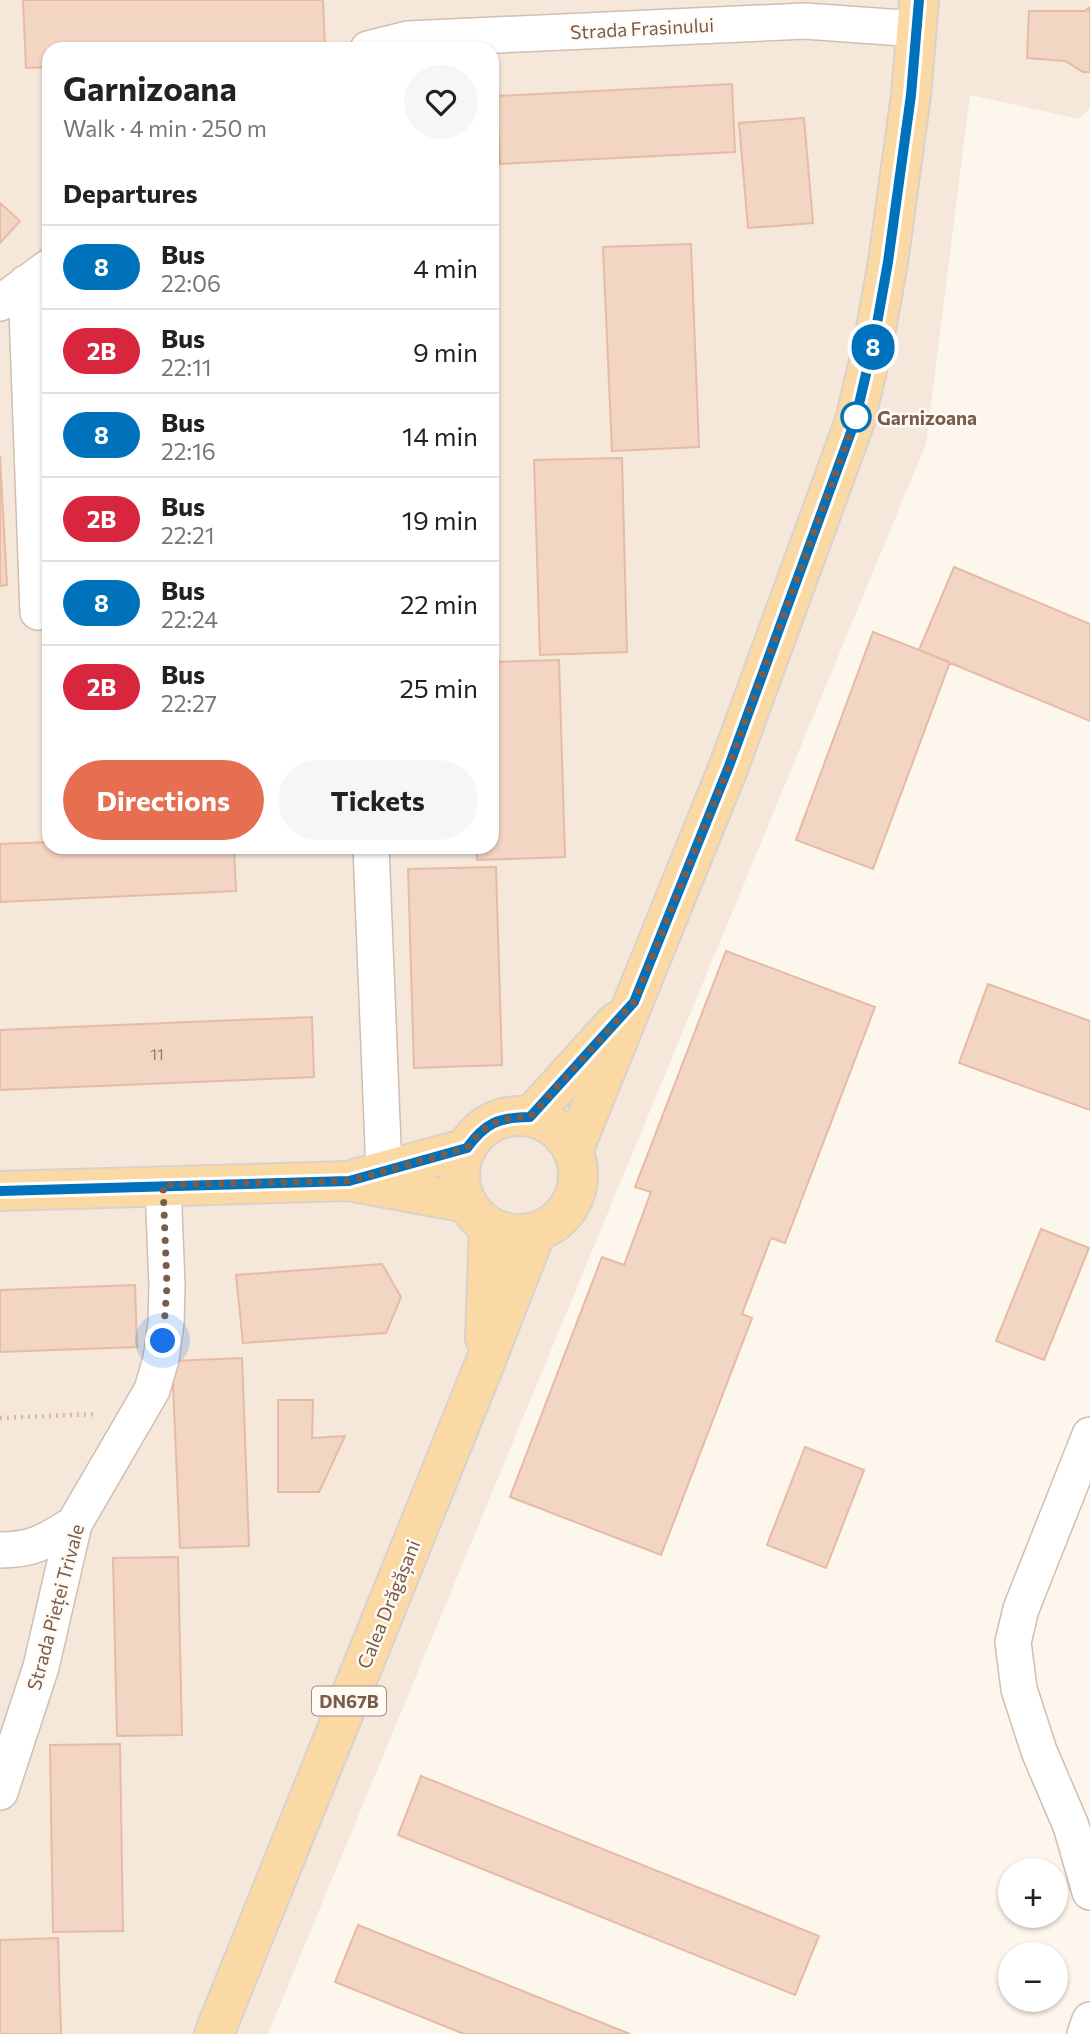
<!DOCTYPE html>
<html lang="en">
<head>
<meta charset="utf-8">
<style>
  body { margin:0; font-family:Commissioner,sans-serif; background:#f6f6f6; color:#222; height:100vh; display:flex; flex-direction:column; font-size:26px; white-space:nowrap }
  * { box-sizing:border-box; margin:0 }
  p { font-size:23px; color:#767676 }
  .icon { flex:none; width:38px; height:38px; fill:none; stroke:currentColor; stroke-width:2; stroke-linecap:round; stroke-linejoin:round }
  .map { position:relative; flex:1; overflow:hidden }
  .sheet { position:absolute; left:42px; top:42px; width:457px; height:812px; display:flex; flex-direction:column; background:#fff; border-radius:21px; box-shadow:0 2px 5px #0004 }
  .sheet>* { flex:none }
  .badge { padding:0 14px; border-radius:23px; font-size:24px; line-height:46px }
  .buttons { position:absolute; left:998px; top:1858px; display:grid; gap:14px }
  .buttons a { display:grid; place-items:center; width:70px; height:70px; border-radius:50%; background:#fff; box-shadow:0 2px 5px #0004; font-size:35px }
  .you { position:absolute; width:35px; height:35px; margin:-18px; border:5px solid #fff; border-radius:50%; background:#1a73e8; box-shadow:0 0 0 10px #1a73e833 }
  .map>.badge { position:absolute; translate:-50% -50%; box-shadow:0 0 0 4px #fff }
  h2 { padding:0 21px; font-size:26px; line-height:63px }
  .round { display:grid; place-items:center; flex:none; width:74px; height:74px; border-radius:37px; background:#f6f6f6 }
  .summary { display:flex; align-items:center; justify-content:space-between; height:119px; padding:0 21px }
  h1 { font-size:33px; font-weight:700; line-height:52px }
  .action { display:flex; gap:14px; margin-top:auto; padding:14px 21px }
  .action a { flex:1; height:80px; border-radius:42px; background:#e76f51; color:#fff; font-size:28px; font-weight:700; line-height:80px; text-align:center }
  .action a+a { background:#f6f6f6; color:#222 }
  ul { padding:0; list-style:none }
  li { display:flex; align-items:center; gap:21px; height:84px; padding:0 21px; border-top:2px solid #e0e0e0 }
  li div { flex:1 }
  li b { display:block; font-size:26px }
  li em { font-style:normal }
  li .badge { min-width:77px; font-weight:700; text-align:center }
  .map>svg:first-child { display:block }
</style>
</head>
<body>
<div class="map">
<svg width="1090" height="2034" viewBox="0 0 1090 2034">
  <rect width="100%" height="100%" fill="#fdf6ec"/>
  <path fill="#f5e8da" fill-rule="evenodd" d="M0,0H1090V108L1079,119L970,95L926,444L268,2034H0ZM49,49H492V847H49Z"/>
  <path fill="#f3d5c3" stroke="#e6bba3" stroke-width="2" d="M23,0H323L325,49H49V67L26,68Z
    M1090,7V72H1083L1065,61L1027,58L1029,11H1085Z
    M732,84L735,152L500,164L496,96Z
    M804,118L813,223L748,228L739,123Z
    M493,132L496,191H492V133Z
    M0,203L20,221L0,243Z
    M691,244L699,447L612,451L603,247Z
    M0,456L7,585L0,586Z
    M622,458L627,652L540,655L534,460Z
    M954,567L1090,624V721L919,650Z
    M873,632L950,662L873,869L796,840Z
    M559,660L565,857L477,860V847H492V662Z
    M49,842V847H234L236,891L0,902V844Z
    M496,867L502,1065L414,1068L408,869Z
    M726,951L875,1007L785,1243L771,1238L742,1314L752,1318L661,1555L510,1497L602,1257L624,1265L651,1192L635,1187Z
    M988,984L1090,1021V1110L959,1063Z
    M312,1017L314,1077L0,1090V1030Z
    M1041,1229L1089,1248L1044,1360L996,1341Z
    M382,1264L401,1297L386,1333L243,1343L236,1275Z
    M135,1285L137,1347L0,1352V1290Z
    M242,1358L249,1546L180,1548L172,1361Z
    M278,1400H313L312,1438L345,1436L319,1492H278Z
    M805,1447L864,1470L826,1568L767,1545Z
    M178,1557L182,1735L117,1736L113,1558Z
    M120,1744L123,1931L53,1932L50,1745Z
    M421,1776L819,1936L795,1995L398,1835Z
    M358,1925L630,2034H464L335,1982Z
    M58,1938L61,2034H0V1940Z"/>
  <g fill="none" stroke-linecap="round" stroke-linejoin="round">
    <defs>
      <path id="minor" d="M368,49L408,39L805,21L917,29
        M26,283L38,612
        M0,303L49,267
        M371,847L384,1171
        M1090,1435L1021,1609L1013,1642L1019,1689L1039,1751L1071,1826L1090,1892
        M0,1550C34,1550 46,1541 74,1524
        M0,1792L41,1667L74,1524L152,1390L161,1359L166,1323L167,1286L163,1185
        M1085,2034L1090,2020"/>
      <path id="major" d="M460 1175a59 59 0 1 1 118 0a59 59 0 1 1-118 0Z
        M530,1117L616,1022
        M573,1151L729,766L855,421L874,340L888,262L911,95L919,0
        M357,1178L467,1148
        M0,1191L349,1181L467,1203
        M485,1338L489,1226
        M214,2034L483,1368L536,1232"/>
    </defs>
    <use href="#minor" stroke="#d1beb0" stroke-width="38"/>
    <use href="#major" stroke="#dad1cd" stroke-width="42"/>
    <path stroke="#d9b8a5" stroke-width="4.5" stroke-dasharray="2 5" stroke-linecap="butt" d="M0,1418L97,1414"/>
    <use href="#minor" stroke="#fff" stroke-width="35"/>
    <use href="#major" stroke="#fbd9a5" stroke-width="38"/>
  </g>
  <g fill="none" stroke-linecap="round" stroke-linejoin="round">
    <defs>
      <path id="line" d="M0,1191L349,1181L467,1148C485,1123 499,1117 530,1117L634,1002L729,766L855,421L874,340L888,262L911,95L919,0"/>
    </defs>
    <use href="#line" stroke="#fff" stroke-width="16"/>
    <use href="#line" stroke="#0072bc" stroke-width="10"/>
    <path stroke="#7a5c4d" stroke-width="7" stroke-dasharray="0 12.6" d="M163,1341L167,1286L163,1185L349,1181L467,1148C485,1123 499,1117 530,1117L634,1002L729,766L856,417"/>
  </g>
  <circle fill="#fff" stroke="#0072bc" stroke-width="3.5" cx="856" cy="417" r="14"/>
  <g text-anchor="middle" dominant-baseline="central" stroke-width="5" stroke-linejoin="round" paint-order="stroke">
    <g font-size="16" fill="#987a6a">
      <text x="157" y="1053">11</text>
    </g>
    <rect fill="#fffaf3" stroke="#a28b7f" stroke-width="2" x="312" y="1686.5" width="74" height="29" rx="5"/>
    <g font-size="18" font-weight="bold" fill="#7a5c4d">
      <text x="349" y="1701">DN67B</text>
    </g>
    <g font-size="19" fill="#7a5c4d" stroke="#fffaf3">
      <text transform="translate(642 28) rotate(-3)">Strada Frasinului</text>
      <text transform="translate(388 1604) rotate(-68)">Calea Drăgășani</text>
      <text transform="translate(55 1607) rotate(-75)">Strada Pieței Trivale</text>
    </g>
    <g font-size="19" font-weight="bold" fill="#7a5c4d" stroke="#fffaf3" text-anchor="start">
      <text x="877" y="417">Garnizoana</text>
    </g>
  </g>
</svg>
<div class="buttons">
<a>+</a>
<a>−</a>
</div>
<div class="you" style="left:163px;top:1341px"></div>
<b class="badge" style="left:873px;top:347px;background:#0072bc;color:#fff">8</b>
<section class="sheet">
<div class="summary"><div><h1>Garnizoana</h1><p>Walk · 4 min · 250 m</p></div><a class="round"><svg class="icon" aria-label="heart" viewBox="0 0 24 24"><path d="M12 20l-8-8c-3-5 5-10 8-4 3-6 11-1 8 4z"/></svg></a></div>
<h2>Departures</h2>
<ul>
<li><span class="badge" style="background:#0072bc;color:#fff">8</span><div><b>Bus</b><p>22:06</p></div><em>4 min</em></li>
<li><span class="badge" style="background:#d7263d;color:#fff">2B</span><div><b>Bus</b><p>22:11</p></div><em>9 min</em></li>
<li><span class="badge" style="background:#0072bc;color:#fff">8</span><div><b>Bus</b><p>22:16</p></div><em>14 min</em></li>
<li><span class="badge" style="background:#d7263d;color:#fff">2B</span><div><b>Bus</b><p>22:21</p></div><em>19 min</em></li>
<li><span class="badge" style="background:#0072bc;color:#fff">8</span><div><b>Bus</b><p>22:24</p></div><em>22 min</em></li>
<li><span class="badge" style="background:#d7263d;color:#fff">2B</span><div><b>Bus</b><p>22:27</p></div><em>25 min</em></li>
</ul>
<div class="action"><a>Directions</a><a>Tickets</a></div>
</section>
</div>
</body>
</html>
